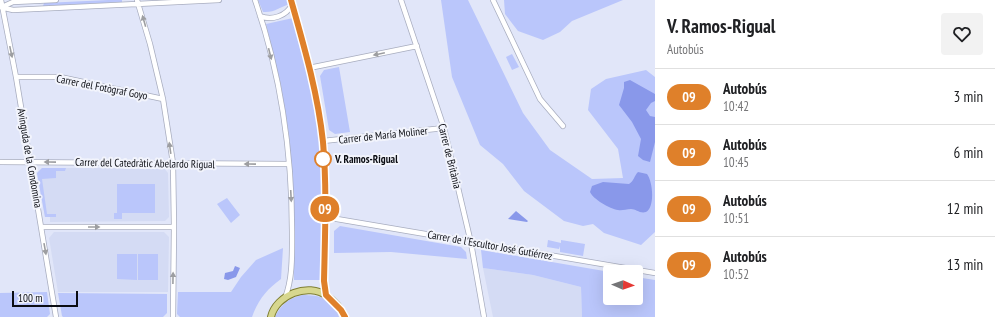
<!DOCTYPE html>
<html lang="es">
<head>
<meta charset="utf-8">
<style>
  body { margin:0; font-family:"PT Sans Narrow",sans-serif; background:#f2f2f2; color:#202124; height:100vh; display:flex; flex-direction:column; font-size:15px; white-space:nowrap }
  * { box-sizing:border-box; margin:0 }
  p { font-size:13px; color:#757577 }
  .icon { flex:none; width:22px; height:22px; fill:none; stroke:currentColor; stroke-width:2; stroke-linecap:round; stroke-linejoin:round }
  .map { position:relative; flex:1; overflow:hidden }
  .details { display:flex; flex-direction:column; background:#fff; width:340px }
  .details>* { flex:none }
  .badge { padding:0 8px; border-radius:13px; font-size:14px; line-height:26px }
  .needle { width:26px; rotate:92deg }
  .controls { position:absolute; left:603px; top:265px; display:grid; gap:8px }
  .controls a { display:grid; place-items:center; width:40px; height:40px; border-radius:4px; background:#fff; box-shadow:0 4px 16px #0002; font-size:20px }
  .scale { position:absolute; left:12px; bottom:10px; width:66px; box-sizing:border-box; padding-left:4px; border:2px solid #0b0d13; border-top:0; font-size:11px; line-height:14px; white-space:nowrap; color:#0b0d13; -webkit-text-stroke:3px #f2f4fc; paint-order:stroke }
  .map>.badge { position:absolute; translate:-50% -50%; box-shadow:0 0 0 2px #fff }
  .round { display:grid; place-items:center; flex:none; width:42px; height:42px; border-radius:4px; background:#f2f2f2 }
  .headline { display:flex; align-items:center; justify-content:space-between; height:68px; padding:0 12px }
  h1 { font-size:19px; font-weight:700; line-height:30px }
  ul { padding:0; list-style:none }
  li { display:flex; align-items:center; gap:12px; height:56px; padding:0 12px; border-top:1px solid #e0e0e0 }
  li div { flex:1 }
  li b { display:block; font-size:15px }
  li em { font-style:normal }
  li .badge { min-width:44px; font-weight:700; text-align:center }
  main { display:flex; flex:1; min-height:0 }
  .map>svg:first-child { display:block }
</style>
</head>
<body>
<main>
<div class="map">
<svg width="655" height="317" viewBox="0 0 655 317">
  <rect width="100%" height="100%" fill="#e1e6f9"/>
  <path fill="#d4dbf4" d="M42,168H164L168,173L169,217L165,221L50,222V217H45L37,173Z
    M54,232H164L169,237L168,292H58L49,238Z
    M483,268L533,275L581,287L582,317H493Z"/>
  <path fill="#bac6fb" d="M108,0H122V2L43,6L44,3Z
    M258,0H288L290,4C279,7 275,13 263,12Z
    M441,0H468L523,113L550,150L592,179L623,178L618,149L588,110L591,89L606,79L646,70L655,77V232L641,245L604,233L593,224L583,226L564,221L524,191L503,164L480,145L452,77Z
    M504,0H623L572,21L560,32L543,40L518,31L505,14Z
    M293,18C304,60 315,103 320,146C324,191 322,235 322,280H294V223L289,135L281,86L266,24Z
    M512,54L519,67L512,70L506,57Z
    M339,67L350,132L335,134L329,130L320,76L324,70Z
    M42,168H66L65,171H56V178L42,179L47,214H56V217H45L37,173Z
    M117,184H155V213H122V219H114V213H117Z
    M227,198L240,215L231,223L217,204Z
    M340,226L461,247L466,252L467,259L391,252L334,253V231Z
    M548,240L561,243V240L585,244L583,256L560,252V246L559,249L547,247Z
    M283,248L281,279C267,289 258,300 252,317H180L177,314L178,292H231L241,277L256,260Z
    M481,250L610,272V298H636V277L655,280V317H582L581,287L533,275L483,268Z
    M117,254H137V280L117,279Z
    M138,254H158V280H138Z
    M47,292L50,314L47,317H0V293Z
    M58,293L167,294V313L163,317H63L62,316Z
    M302,295C320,295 333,298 339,317H275C281,304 288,299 302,295Z"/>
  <path fill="#8998ea" d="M630,80L655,94V101L651,103L646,110L650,116L655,117V142L650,162L643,160L638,156L641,139L632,122L619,105L624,88V82Z
    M638,172L647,174C653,182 655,207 646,212C640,214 636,209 631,209C626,209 622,211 618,210C610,209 593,199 590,192L592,186L603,182L629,184C634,181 634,176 638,172Z
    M516,211L528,221L527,222L508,219Z
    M235,266L240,268L236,277L228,280L224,279L225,273L233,271Z"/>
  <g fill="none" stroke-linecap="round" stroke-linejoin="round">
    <defs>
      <path id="minor" d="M1,0L16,77L56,317
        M137,0L150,44L163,99L173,163L174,227L173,317
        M255,0C281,75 292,152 292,231C292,253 293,278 285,298
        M291,0C304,46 318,94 323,142C327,188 325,235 324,281L326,295
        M401,0L444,128L471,243L484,317
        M493,0L540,99L563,126
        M0,7L13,10L219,0
        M2,7L13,2L56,0
        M260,16C272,21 286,16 292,5
        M309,68L417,46
        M16,77H60L163,99
        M323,141L444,128
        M0,162L289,164
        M325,217L655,273
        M41,227H174"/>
      <path id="major" d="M271,317C276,295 308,282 327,296C334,301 341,309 345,317"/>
    </defs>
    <use href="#minor" stroke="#a8adbf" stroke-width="6"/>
    <use href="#major" stroke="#7f7f34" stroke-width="8"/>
    <use href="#minor" stroke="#fff" stroke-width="4.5"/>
    <use href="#major" stroke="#d7d78f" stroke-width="6"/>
  </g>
  <defs><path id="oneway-solid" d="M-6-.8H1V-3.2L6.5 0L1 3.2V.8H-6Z"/></defs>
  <g fill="#9d9ea1">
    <use href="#oneway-solid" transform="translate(144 21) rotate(-106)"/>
    <use href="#oneway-solid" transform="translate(11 52) rotate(78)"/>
    <use href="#oneway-solid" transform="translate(270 54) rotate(76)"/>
    <use href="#oneway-solid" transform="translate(379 54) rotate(168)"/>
    <use href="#oneway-solid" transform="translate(170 148) rotate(-98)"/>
    <use href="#oneway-solid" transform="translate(50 162) rotate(-179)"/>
    <use href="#oneway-solid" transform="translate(250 164) rotate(-179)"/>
    <use href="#oneway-solid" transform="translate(291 196) rotate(87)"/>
    <use href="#oneway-solid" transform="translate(94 227)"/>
    <use href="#oneway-solid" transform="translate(45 249) rotate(80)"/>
    <use href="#oneway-solid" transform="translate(173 278) rotate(-89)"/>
  </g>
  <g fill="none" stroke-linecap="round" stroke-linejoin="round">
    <defs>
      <path id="line" d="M291,0C304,46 318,94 323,142C327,188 325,235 324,281L326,295L341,310L345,317"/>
    </defs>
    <use href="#line" stroke="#fff" stroke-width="9"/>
    <use href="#line" stroke="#df802a" stroke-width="6"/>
  </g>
  <circle fill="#fff" stroke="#df802a" stroke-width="2" cx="323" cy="159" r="8"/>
  <g text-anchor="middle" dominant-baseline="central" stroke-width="4" stroke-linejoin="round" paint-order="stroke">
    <g font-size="11" fill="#0b0d13" stroke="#f2f4fc">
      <text transform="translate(102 87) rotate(11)">Carrer del Fotògraf Goyo</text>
      <text transform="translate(383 135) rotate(-6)">Carrer de María Moliner</text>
      <text transform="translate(450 156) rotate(76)">Carrer de Britània</text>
      <text transform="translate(30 158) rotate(80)">Avinguda de la Condomina</text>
      <text transform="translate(145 163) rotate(1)">Carrer del Catedràtic Abelardo Rigual</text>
      <text transform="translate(490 245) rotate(10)">Carrer de l'Escultor José Gutiérrez</text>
    </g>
    <g font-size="11" font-weight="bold" fill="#0b0d13" stroke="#f2f4fc" text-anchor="start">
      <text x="335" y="159">V. Ramos-Rigual</text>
    </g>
  </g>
</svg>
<div class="controls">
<a><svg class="needle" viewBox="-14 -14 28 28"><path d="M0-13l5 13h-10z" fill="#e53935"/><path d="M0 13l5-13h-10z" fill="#757577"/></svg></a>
</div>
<div class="scale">100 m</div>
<b class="badge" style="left:325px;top:209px;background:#df802a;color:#fff">09</b>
</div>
<section class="details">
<div class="headline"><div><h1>V. Ramos-Rigual</h1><p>Autobús</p></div><a class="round"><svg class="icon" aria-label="heart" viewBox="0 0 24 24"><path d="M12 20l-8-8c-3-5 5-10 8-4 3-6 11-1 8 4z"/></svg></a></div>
<ul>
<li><span class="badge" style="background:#df802a;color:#fff">09</span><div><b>Autobús</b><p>10:42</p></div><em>3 min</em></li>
<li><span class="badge" style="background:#df802a;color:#fff">09</span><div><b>Autobús</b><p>10:45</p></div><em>6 min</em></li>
<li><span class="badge" style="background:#df802a;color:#fff">09</span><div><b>Autobús</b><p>10:51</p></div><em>12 min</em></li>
<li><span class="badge" style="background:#df802a;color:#fff">09</span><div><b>Autobús</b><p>10:52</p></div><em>13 min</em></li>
</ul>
</section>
</main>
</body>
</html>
